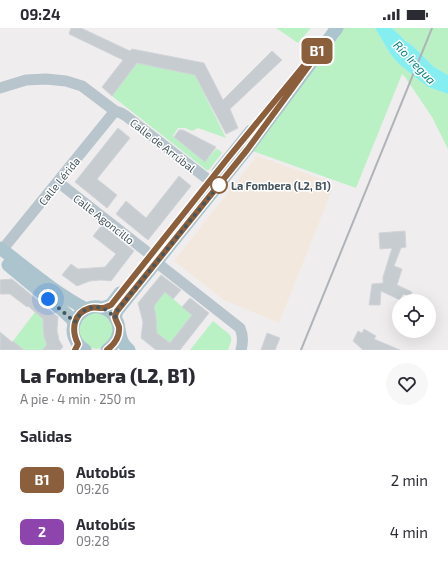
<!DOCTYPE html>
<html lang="es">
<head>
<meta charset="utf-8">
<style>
  body { margin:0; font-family:"Exo 2",sans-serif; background:#f7f7f7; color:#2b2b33; height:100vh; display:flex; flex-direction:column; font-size:15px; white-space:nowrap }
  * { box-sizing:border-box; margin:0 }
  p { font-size:13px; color:#7c7c81 }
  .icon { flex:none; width:22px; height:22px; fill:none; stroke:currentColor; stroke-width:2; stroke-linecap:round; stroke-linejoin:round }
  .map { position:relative; height:322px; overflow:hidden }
  .drawer { display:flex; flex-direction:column; background:#fff; flex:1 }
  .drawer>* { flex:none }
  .badge { padding:0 8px; border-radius:6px; font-size:14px; line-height:26px }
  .buttons { position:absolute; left:392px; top:266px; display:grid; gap:8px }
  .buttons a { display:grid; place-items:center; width:44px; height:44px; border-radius:50%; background:#fff; box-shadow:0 4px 16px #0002; font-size:20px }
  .you { position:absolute; width:20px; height:20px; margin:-10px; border:3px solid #fff; border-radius:50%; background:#1a73e8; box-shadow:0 0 0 6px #1a73e833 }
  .map>.badge { position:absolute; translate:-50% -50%; box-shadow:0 0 0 2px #fff }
  h2 { padding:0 20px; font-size:15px; line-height:36px }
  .round { display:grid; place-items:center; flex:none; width:42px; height:42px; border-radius:21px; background:#f7f7f7 }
  .headline { display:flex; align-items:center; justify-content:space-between; height:68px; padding:0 20px }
  h1 { font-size:19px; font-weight:800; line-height:30px }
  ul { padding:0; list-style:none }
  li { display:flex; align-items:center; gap:12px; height:52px; padding:0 20px }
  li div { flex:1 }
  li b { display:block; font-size:15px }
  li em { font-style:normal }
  li .badge { min-width:44px; font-weight:700; text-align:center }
  .status { display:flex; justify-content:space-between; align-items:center; height:28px; padding:0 20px; background:#fff; direction:ltr }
  .status svg { height:11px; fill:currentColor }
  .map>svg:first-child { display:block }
</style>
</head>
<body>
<div class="status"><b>09:24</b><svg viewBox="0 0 49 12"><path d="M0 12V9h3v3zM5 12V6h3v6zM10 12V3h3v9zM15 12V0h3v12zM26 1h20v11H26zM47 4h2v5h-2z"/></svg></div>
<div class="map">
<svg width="448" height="322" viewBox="0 0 448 322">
  <rect width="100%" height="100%" fill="#f0edee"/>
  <path fill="#b9f1c4" d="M276,0H311L298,15Z
    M327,0H375L391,27L399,36L420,53L428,59L448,66V121L432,89L405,49L402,46L356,160L247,121L340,8Z
    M392,0H448V47L434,39L414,19L406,13Z
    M137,35L195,47L226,110L198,100L192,103L185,100H178L173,108L205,134L216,121L219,122L222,125L209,142H206L204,140L112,68Z
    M165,264L192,287L170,315L157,305L156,289L154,278Z
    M35,284L43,291C42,300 43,308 47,317L42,322H24L13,313Z
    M92,285H103L116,301L103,320C99,321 95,321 91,320C81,316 76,301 82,293C85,289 89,287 92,285Z
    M213,293C217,296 220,299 224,302C234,309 232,311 228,322H190Z"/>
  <path fill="#f3e8dd" d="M257,128L325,152C330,155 331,157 332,162L279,295L224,272L174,233Z"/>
  <path fill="#84eef0" d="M375,0H392L406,13L414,19L434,39L448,47V66L428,59L420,53L399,36L391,27Z"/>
  <path fill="#c7ccd1" stroke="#d1d5d9" d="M71,0H81L130,23L132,21L204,35L223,72L272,23L282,32L230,81L238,100L226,106L195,47L137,35L112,68L102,59L123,32L69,6Z
    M118,100L130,110L97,151L117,167L107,180L75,154Z
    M179,102H183L216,119L205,134L174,109Z
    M179,148L191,158L148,212L116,186L126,173L146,190Z
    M102,197L134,223L111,253L101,252L90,253L77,258L62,247L71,236L78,241L105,239L116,226L93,208Z
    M405,203L406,219L401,220L394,238L402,241L397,257L412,264L410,268L403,266L400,272L381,263L380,277H369L372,256L383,255V249L392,220L380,221L379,205Z
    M161,247L181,262L173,271L165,264L154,278L156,289L157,305L170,315L192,287L182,279L190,270L209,285L180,322H156L141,310L143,294L138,275Z
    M12,251L58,289L57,302L59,312L63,319L60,322H42L47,317L44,309L43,299V291L28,278L27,279L10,266H0V252Z
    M364,301L376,308L374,311L400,322H363L353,313L358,303L362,305Z
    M0,304L12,314L13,313L24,322H0Z
    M267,305L280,310L275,322H261Z"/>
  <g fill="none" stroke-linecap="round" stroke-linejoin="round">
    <path stroke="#b8c5cc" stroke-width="11" d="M0,60L26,52L46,51L66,53L82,58L115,83L121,85L126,88L210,153
      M58,154L151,227
      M2,222L115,83
      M156,234L240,300C243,307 243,315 241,322"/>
    <path stroke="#abc4ce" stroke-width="13" d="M218,144L251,103
      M0,220C29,242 54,264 86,281
      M8,237L61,281L75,294
      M102,280L111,277L120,265
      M115,290L117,283L247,121L337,0
      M119,301C121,311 121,315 129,322
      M85,322C78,318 73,310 73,302C73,296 76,289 81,285C103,264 137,300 107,322"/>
    <path stroke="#afb4b8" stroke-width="2" d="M301,322L432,0"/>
  </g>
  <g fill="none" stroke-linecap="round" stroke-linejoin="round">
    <defs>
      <path id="line" d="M75,322L78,316C71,302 73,285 90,280C94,279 98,280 102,280C105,280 108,278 111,277L228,130L311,29L327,13L247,122L117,283C116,285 115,287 115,289C116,293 118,296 119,299C120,309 115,316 107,322"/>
    </defs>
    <use href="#line" stroke="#fff" stroke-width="9"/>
    <use href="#line" stroke="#8b5e3c" stroke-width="6"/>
    <path stroke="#45555c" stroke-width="4" stroke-dasharray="0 7.2" d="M48,271L75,294C84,276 102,274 115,290L117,283L220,156L219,157"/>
  </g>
  <circle fill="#fff" stroke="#8b5e3c" stroke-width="2" cx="219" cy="157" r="8"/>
  <g text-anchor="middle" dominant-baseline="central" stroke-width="3" stroke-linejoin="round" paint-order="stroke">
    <g font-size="11" fill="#45555c" stroke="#fff">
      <text transform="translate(163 117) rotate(38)">Calle de Arrúbal</text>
      <text transform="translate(59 153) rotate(-51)">Calle Lérida</text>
      <text transform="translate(104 191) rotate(38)">Calle Agoncillo</text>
    </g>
    <g font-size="11" font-weight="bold" fill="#45555c" stroke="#fff" text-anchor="start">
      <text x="231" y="157">La Fombera (L2, B1)</text>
    </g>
    <g font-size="12" font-style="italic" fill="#088487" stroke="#fff">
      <text transform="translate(415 34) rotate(46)">Río Iregua</text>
    </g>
  </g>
</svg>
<div class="buttons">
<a><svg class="icon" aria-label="locate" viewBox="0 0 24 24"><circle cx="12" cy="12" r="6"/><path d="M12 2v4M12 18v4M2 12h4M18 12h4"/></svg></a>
</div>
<div class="you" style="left:48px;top:271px"></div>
<b class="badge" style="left:317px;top:23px;background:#8b5e3c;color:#fff">B1</b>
</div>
<section class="drawer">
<div class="headline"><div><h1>La Fombera (L2, B1)</h1><p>A pie · 4 min · 250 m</p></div><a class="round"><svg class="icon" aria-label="heart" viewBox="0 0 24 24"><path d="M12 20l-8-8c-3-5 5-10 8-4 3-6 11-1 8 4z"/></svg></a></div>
<h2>Salidas</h2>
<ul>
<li><span class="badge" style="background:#8b5e3c;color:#fff">B1</span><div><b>Autobús</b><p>09:26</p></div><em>2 min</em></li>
<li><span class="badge" style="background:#8e44ad;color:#fff">2</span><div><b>Autobús</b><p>09:28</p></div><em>4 min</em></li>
</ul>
</section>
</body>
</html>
